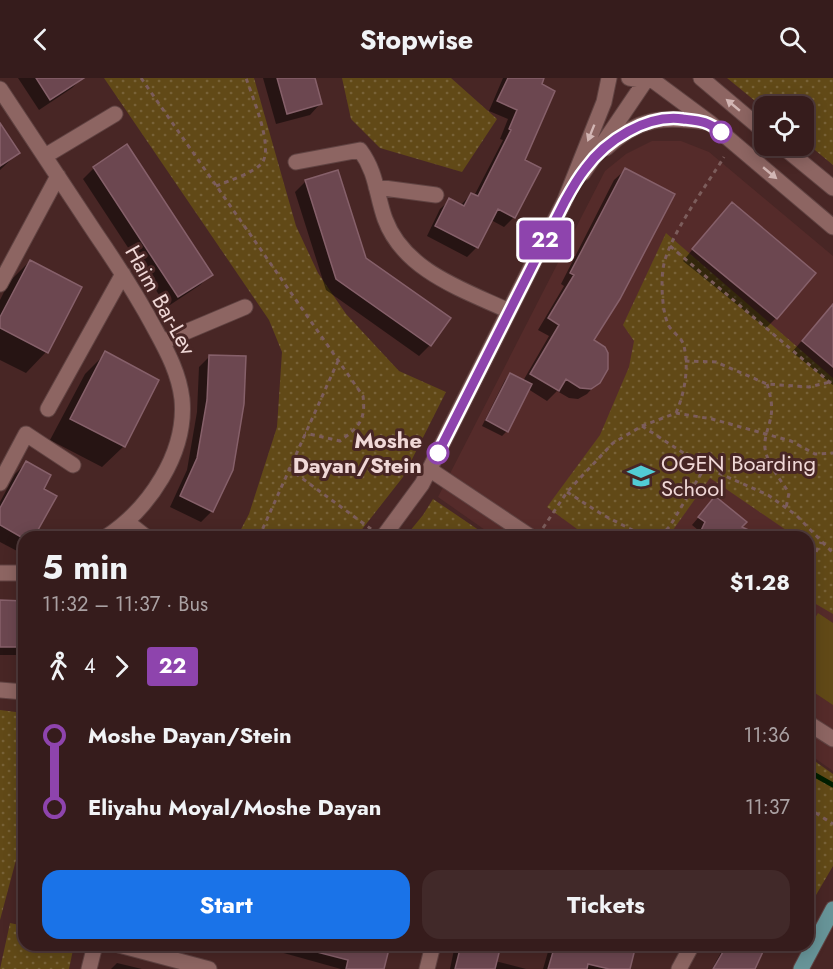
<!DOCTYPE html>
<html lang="en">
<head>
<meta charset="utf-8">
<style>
  body { margin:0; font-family:Jost,sans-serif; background:#412929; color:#f1f3f6; height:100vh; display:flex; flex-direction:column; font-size:22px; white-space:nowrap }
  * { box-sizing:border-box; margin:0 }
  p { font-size:20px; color:#aaa1a3 }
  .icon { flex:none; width:33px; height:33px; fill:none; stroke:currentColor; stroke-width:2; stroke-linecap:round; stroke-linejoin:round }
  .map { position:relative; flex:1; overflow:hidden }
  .side { position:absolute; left:18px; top:453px; width:796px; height:420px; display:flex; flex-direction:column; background:#361c1c; border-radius:18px; box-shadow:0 3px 15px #0003,0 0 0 2px #503a3b }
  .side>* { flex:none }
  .badge { padding:0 12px; border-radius:4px; font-size:21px; line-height:39px }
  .tools { position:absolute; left:754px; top:18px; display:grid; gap:12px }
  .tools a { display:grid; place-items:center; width:60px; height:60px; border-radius:12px; background:#361c1c; box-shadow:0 3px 15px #0003,0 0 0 2px #503a3b; font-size:30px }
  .map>.badge { position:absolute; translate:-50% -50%; box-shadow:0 0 0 3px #fff }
  .legs { display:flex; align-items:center; gap:9px; height:66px; padding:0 24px; font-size:20px }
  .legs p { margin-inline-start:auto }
  .summary { display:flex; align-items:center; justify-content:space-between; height:102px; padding:0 24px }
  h1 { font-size:33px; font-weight:700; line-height:45px }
  .cta { display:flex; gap:12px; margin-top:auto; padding:12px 24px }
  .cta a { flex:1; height:69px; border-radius:18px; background:#1a73e8; color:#fff; font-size:24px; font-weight:700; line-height:69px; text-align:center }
  .cta a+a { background:#412929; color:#f1f3f6 }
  ul { padding:0 24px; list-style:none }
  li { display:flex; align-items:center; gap:21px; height:72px; font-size:22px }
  li i { display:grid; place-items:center; width:9px; height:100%; margin:0 8px; background:currentColor }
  li i::after { content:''; width:15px; height:15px; margin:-8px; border:4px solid; border-radius:50%; background:#361c1c }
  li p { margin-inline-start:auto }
  li:first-child i { background:linear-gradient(#0000 50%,currentColor 0) }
  li:last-child i { background:linear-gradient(currentColor 50%,#0000 0) }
  header { display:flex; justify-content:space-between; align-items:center; height:78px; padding:0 24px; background:#361c1c; font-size:27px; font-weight:700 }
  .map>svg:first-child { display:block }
</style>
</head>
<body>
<header><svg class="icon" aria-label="back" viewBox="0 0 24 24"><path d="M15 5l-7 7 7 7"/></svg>Stopwise<svg class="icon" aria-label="search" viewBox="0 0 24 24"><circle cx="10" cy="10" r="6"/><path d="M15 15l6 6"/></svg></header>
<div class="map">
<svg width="833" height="891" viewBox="0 0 833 891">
  <defs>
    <pattern id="grass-dots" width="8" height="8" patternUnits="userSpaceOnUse" patternTransform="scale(1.5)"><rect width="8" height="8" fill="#614917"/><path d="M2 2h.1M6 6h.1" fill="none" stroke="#786238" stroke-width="1.8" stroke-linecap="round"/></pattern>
  </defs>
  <rect width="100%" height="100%" fill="#482625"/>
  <path fill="#552b2a" d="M652,63H681L709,74L833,178V693L809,676L808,459H495L438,419L605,93L626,76Z"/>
  <path fill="url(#grass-dots)" d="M104,0H254L296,148L318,195L346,236L399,293L446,314L403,399L356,459H237L249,436L277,349L282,274L269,242Z
    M342,0H451L497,41L462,94L380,70L351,41Z
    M727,0H833V87L804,63V28H765V31Z
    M666,155L833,300V536L809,522L808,459H792L786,452L710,400L668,459H588L547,429L600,357L629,289L634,263L623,247Z
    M433,421L489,459H405L423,437Z
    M0,632L24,635V752L0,842Z
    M809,679L833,696V788L809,829Z
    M10,845L24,848V867H74L69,891H0Z"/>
  <path fill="#614917" d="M818,535L833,545V627L809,611V550Z"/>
  <path fill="#0007" d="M18,0H82L72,10L39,32Z
    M263,0H313L320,26L310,37L276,46Z
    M503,0H543L523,82L514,139L504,149L491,142L477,169L467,179L427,158L440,131L450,122L461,127L471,116L474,118L503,62L500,61L508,41L489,33Z
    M0,48L18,75L0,92Z
    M127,68L211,196L200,207L167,229L83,101L94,90Z
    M625,92L592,263L598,304L587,316L578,321L569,320L557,313L547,323L528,311L507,353L502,358L482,348L505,302L510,297L523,303L549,258L538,252L564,208L561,206L614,102Z
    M306,103L430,267L419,278L326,212L295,114Z
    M721,137L776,240L766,250L683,183Z
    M30,183L80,210L46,274L26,295L0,282V222L9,204Z
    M833,227V307L792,274Z
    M106,275L157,302L123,369L102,389L50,362L85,296Z
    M210,278L212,433L201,444L170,429L187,392L197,334L199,289Z
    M26,385L42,412L33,459H24V470L19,474L0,464V424L15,396Z
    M715,420L740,450L760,459H695L698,452L692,447Z
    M0,524H24V577H0Z
    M24,813V848L16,846Z
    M255,867H389L383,891H341Z
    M455,867H499L495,883L526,891H450Z
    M550,867H635L629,891H543Z
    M725,867H765L754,891H712Z
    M117,885L142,891H111Z"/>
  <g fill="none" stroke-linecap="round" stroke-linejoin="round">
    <path stroke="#001e00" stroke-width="5" d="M808,693L833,707"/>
  </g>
  <path fill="#6c4750" stroke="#86606a" stroke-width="1.5" d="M36,0H84L50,22Z
    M277,0H315L322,26L287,36Z
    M508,0H544L542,6L555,13L525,82L541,90L515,140L498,131L478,170L435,148L449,120L464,128L471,115L478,118L511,52L509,51L517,32L497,23Z
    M0,45L20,75L0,88Z
    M127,66L213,197L178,219L93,89Z
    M625,90L675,116L620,221L594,262L605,269L608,275V291L600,305L591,311L580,310L566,301L559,313L530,296L559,247L548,240L574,197L570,195Z
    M338,92L366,180L451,240L431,268L336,201L305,102Z
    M732,124L816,195L777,241L692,171Z
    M30,182L82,209L48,275L0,250V239Z
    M833,226V289L802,263Z
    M105,273L159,302L125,369L70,341Z
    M209,277L246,278L244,326L233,392L213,434L180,418L197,380L207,322Z
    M510,295L532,306L508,354L486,342Z
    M26,383L51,397L44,411L57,418L34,459H21L0,447V430Z
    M715,418L747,444L742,449L764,459H698L705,444L698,439Z
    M0,522L24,523V569H0Z
    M310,867H390L384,891H346L348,882L309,872Z
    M461,867H501L495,891H455Z
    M555,867H636L630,891H609L588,886L587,891H548Z
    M727,867H766L755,891H713Z"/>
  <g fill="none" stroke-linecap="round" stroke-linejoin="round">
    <defs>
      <path id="minor" d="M629,0L641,2L654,0
        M701,0L765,54
        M651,1L709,44L833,149
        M0,11C32,59 64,108 96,156C118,188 138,219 156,253C168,275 179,296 182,321C187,375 149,431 106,459
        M782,68L833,110
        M606,70C639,39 664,38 706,44
        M45,78L115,36
        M296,84L360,72C377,95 376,116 385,141C404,193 464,212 509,233
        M583,95L646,2
        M376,109L436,117
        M0,206L58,98
        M162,264L245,229
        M48,331L123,196
        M429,391L531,459
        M0,405L26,356L73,387
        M127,444L146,459
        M383,459L422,406L565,122L604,24L609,0
        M0,495H24
        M0,612L24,614
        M808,645L833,661
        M119,867L209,891
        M89,891L95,867
        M427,891L433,867
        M679,891L692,867"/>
      <path id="major" d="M801,891L833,831"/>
    </defs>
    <use href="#minor" stroke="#604342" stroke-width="17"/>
    <use href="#major" stroke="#604342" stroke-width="17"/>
    <path stroke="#7c5d5c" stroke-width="3" stroke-dasharray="4.5 4.5" stroke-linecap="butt" d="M141,0L363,318C366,342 359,349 340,363L305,355
      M216,108C228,103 254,95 262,85C274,69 252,18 246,0
      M670,168L833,307
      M685,283L716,284L767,306L809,309L830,304
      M767,306C770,316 773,327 771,338C769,351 762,362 766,375C770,390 781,402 789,415L786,430
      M676,335C685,314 689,290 684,268C682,259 671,254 668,246C662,233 661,205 663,191C667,160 707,107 724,79
      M642,348L705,389L768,417L796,437L833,475
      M288,390L371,451
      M567,414L603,437L646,459
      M543,450L567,414L613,365L642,348L676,335L712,341L791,363L815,376L833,375
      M259,459L338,283
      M660,459L670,448L705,389
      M808,490L821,464
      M808,730L833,746"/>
    <use href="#minor" stroke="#8d6562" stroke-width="15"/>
    <use href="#major" stroke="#679498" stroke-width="15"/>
  </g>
  <defs><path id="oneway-solid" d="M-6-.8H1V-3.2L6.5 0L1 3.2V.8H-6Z" transform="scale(1.5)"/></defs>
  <g fill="#d2b6b4">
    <use href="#oneway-solid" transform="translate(733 27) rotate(-140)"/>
    <use href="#oneway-solid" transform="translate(591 55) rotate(112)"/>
    <use href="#oneway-solid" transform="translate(770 95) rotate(40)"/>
  </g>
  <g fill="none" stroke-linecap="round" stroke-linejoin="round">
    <defs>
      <path id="line-1" d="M438,375L565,123C571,112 577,101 585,91C606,62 647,36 683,41C701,43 707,43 721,54"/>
    </defs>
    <use href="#line-1" stroke="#fff" stroke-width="14"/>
    <use href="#line-1" stroke="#8e44ad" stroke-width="9"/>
  </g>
  <defs>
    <symbol id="school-bare" viewBox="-9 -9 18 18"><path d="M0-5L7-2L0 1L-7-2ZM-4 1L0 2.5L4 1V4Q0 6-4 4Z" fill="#52ccd5" stroke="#482625" stroke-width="2.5" paint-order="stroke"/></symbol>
  </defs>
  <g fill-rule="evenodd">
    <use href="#school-bare" x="622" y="379" width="38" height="38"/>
  </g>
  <g fill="#fff" stroke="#8e44ad" stroke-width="3">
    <circle cx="721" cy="54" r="10"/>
    <circle cx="438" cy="375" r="10"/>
  </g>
  <g text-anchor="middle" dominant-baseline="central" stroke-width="6" stroke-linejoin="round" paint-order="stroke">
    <g font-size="22" fill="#f0d8d7" stroke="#482625">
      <text transform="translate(161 222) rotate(61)">Haim Bar-Lev</text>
    </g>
    <g font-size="22" font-weight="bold" fill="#f0d8d7" stroke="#482625" text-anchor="end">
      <text x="422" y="362">Moshe<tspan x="422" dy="25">Dayan/Stein</tspan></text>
    </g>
    <g font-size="22" fill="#f0d8d7" stroke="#482625" text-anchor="start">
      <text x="661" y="385">OGEN Boarding<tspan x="661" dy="25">School</tspan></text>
    </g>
  </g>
</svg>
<div class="tools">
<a><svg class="icon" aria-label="locate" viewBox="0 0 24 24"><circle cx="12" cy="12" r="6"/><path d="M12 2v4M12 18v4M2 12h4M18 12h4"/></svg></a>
</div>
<b class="badge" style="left:545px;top:162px;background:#8e44ad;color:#fff">22</b>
<section class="side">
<div class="summary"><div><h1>5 min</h1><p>11:32 – 11:37 · Bus</p></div><b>$1.28</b></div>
<div class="legs"><svg class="icon" aria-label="walk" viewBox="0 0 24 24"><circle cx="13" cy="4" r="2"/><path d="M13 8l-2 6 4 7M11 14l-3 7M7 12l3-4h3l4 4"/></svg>4<svg class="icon" aria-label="forward" viewBox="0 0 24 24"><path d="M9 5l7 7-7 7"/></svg><b class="badge" style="background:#8e44ad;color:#fff">22</b></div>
<ul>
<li><i style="color:#8e44ad"></i><b>Moshe Dayan/Stein</b><p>11:36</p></li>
<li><i style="color:#8e44ad"></i><b>Eliyahu Moyal/Moshe Dayan</b><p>11:37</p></li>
</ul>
<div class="cta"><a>Start</a><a>Tickets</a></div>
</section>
</div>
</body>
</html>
